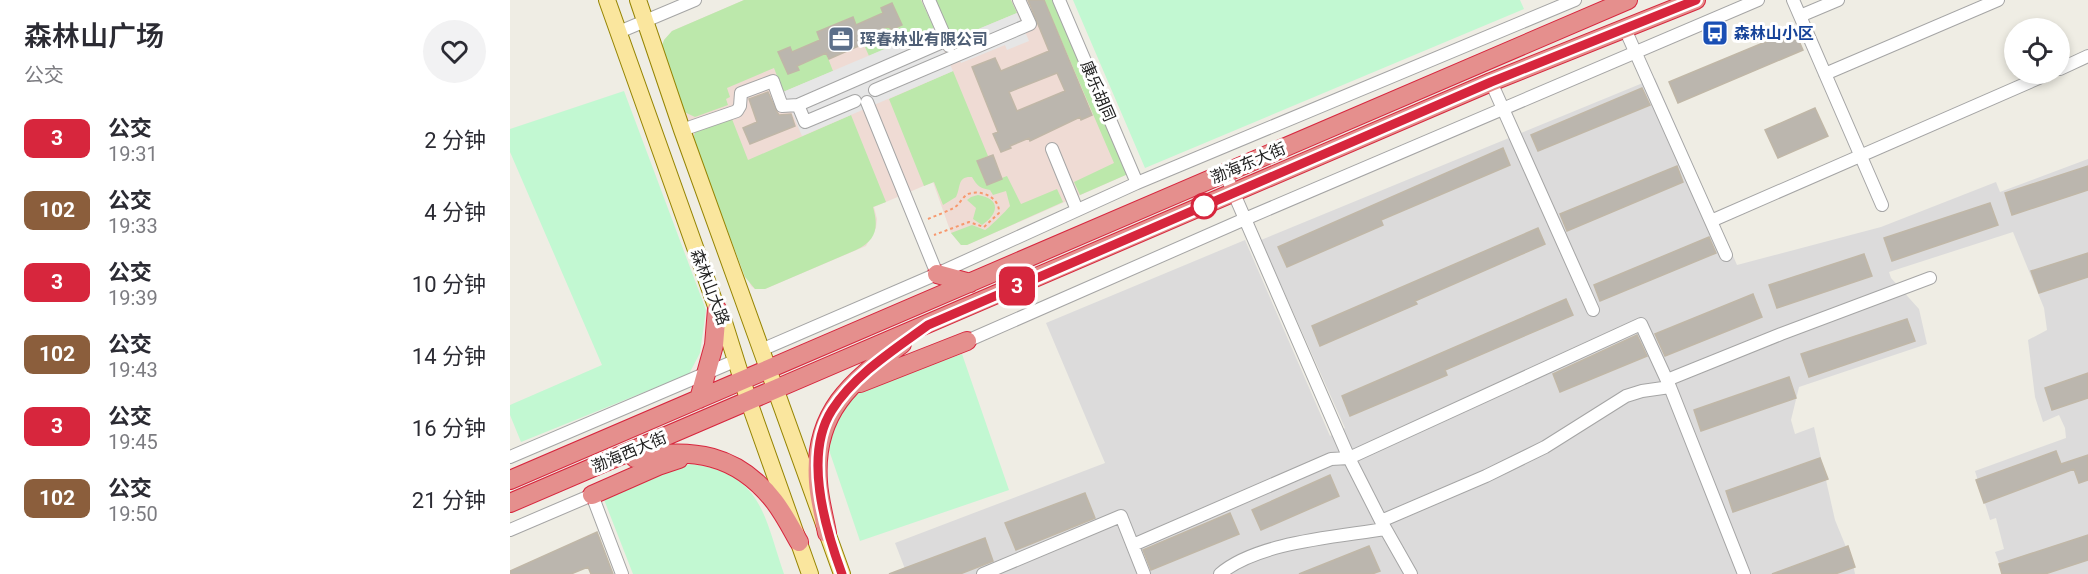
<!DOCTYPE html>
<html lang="zh">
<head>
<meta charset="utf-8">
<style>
  body { margin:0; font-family:Roboto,"Noto Sans SC",sans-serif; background:#f2f2f3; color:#2b2b33; height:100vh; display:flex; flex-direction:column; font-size:22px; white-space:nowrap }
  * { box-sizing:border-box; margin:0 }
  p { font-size:20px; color:#7c7c81 }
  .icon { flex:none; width:33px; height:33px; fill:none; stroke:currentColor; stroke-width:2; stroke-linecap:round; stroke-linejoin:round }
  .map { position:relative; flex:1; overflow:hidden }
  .details { display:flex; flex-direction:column; background:#fff; width:510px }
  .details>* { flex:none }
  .badge { padding:0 12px; border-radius:9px; font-size:21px; line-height:39px }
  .controls { position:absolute; left:1494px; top:18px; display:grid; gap:12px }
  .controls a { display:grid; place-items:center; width:66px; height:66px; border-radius:50%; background:#fff; box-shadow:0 3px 9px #0003; font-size:30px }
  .map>.badge { position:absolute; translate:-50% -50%; box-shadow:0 0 0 3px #fff }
  .round { display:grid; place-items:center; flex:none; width:63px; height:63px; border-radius:32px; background:#f2f2f3 }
  .summary { display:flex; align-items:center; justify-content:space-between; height:102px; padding:0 24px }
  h1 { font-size:28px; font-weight:600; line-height:45px }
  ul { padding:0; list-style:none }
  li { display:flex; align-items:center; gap:18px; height:72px; padding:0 24px }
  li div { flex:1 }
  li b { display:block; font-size:22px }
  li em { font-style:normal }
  li .badge { min-width:66px; font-weight:700; text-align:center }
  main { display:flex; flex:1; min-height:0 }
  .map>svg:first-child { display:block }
</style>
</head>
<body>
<main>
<section class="details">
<div class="summary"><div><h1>森林山广场</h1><p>公交</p></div><a class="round"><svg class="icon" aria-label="heart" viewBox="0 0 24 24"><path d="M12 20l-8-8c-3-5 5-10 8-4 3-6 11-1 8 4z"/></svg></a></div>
<ul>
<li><span class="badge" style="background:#d7263d;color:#fff">3</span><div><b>公交</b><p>19:31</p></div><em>2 分钟</em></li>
<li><span class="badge" style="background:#8b5e3c;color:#fff">102</span><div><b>公交</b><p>19:33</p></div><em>4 分钟</em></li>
<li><span class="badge" style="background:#d7263d;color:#fff">3</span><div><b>公交</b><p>19:39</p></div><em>10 分钟</em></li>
<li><span class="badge" style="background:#8b5e3c;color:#fff">102</span><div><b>公交</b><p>19:43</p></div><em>14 分钟</em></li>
<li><span class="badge" style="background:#d7263d;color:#fff">3</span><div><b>公交</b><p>19:45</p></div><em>16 分钟</em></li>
<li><span class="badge" style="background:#8b5e3c;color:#fff">102</span><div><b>公交</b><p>19:50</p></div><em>21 分钟</em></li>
</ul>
</section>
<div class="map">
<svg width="1578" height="574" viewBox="0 0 1578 574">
  <rect width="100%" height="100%" fill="#efede4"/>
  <path fill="#dcdbdb" d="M1145,78L1227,265L1371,227L1486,182L1490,192L1578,159V574H1493L1485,552L1494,549L1486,518L1480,520L1465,471L1556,438L1555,428L1549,415L1533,422L1525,397L1518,340L1537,330L1534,308L1503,232L1379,272L1381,278L1409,309L1417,344L1289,387L1281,420L1285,434L1304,427L1325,520L1343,564L1345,574H397L385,543L595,463L536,323L735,240L820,436L835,428L751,240Z"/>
  <path fill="#efdbd4" d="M234,0H543L618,174L457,245H451L441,233L423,182L364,207L367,219L366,228L356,246L255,289H245L241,286L172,111L154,40L162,31Z"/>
  <path fill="#bce8ab" d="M234,0H411L424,28L359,56L351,38L379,26L392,25L382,3L371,8L373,13L346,25L342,17L307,32L310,40L282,52L280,47L268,52L278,74L288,70L287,66L316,53L323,71L273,92L264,68L217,88L220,97L216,99L218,105L185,117L172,111L151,48L154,40L162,31Z
    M423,0H501L507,13L442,40Z
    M534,0H543L618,174L570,195L564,182L604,163Z
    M443,71L478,156L467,161L476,184L497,176L511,204L547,189L553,202L457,245H451L441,233L462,225L475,230C479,228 497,210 500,206L496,191L483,195L480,190C470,188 467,186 462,177C447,176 451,187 446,197L433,205L424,182L414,186L379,99Z
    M341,115L376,202L363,207C369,228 366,241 346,250L255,289H245L235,277L183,139L185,132L222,119L238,160Z
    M468,195C491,199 489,213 472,225L463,219L466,208L457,200L461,197Z"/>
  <path fill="#c2f8d2" d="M563,0H1010L1014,9L635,168Z
    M114,91L196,310L190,353L179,374L11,442L0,415V405L92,365L0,152V129Z
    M452,354L499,490L350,541L319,450L324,420L345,391Z
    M181,464C252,473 254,516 274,574H123L93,497L157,470Z"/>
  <path fill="#e6e6e6" d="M507,13L519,41L497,50L495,45L451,63L442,40Z
    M424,28L443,71L292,136L273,92Z"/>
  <path fill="#bbb6ae" stroke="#c0b7a7" stroke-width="1.5" fill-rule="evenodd" d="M518,0H534L582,115L571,120L570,117L520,141L519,138L500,146L501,148L491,152L483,134L488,132L462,67L485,58L491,71L539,51ZM547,73L555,91L507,111L499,92Z
    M382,3L392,25L381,30L379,26L351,38L353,44L319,59L316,53L287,66L289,70L278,74L268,52L280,47L282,52L310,40L307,32L343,17L346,25L373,13L371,8Z
    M1284,30L1293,50L1168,103L1159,82Z
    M1132,88L1140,105L1028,151L1021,135Z
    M258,92L267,112L269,115L281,114L285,126L240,144L233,128L247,122L239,99Z
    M1305,108L1318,136L1268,158L1255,130Z
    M993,148L1000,165L871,220L873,225L777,267L768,247Z
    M483,155L492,179L477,185L467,161Z
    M1167,166L1173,182L1057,231L1050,214Z
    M1578,166V190L1502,215L1495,193Z
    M1480,203L1488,225L1382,261L1374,238Z
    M1028,228L1035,244L905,301L907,304L810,346L802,326Z
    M1199,237L1206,253L1090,301L1084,285Z
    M1578,253V277L1529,293L1521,271Z
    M1354,254L1362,276L1267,308L1259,285Z
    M1243,294L1252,317L1155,356L1145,334Z
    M1056,299L1063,315L935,370L937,375L840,416L832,396Z
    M1397,319L1405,341L1299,377L1291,354Z
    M1127,335L1137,356L1050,392L1043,374Z
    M1578,373V398L1542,410L1535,388Z
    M1279,377L1286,398L1191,431L1184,410Z
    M1546,451L1551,464L1578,455V480L1569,483L1564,469L1474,503L1466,480Z
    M1310,458L1318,479L1223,512L1216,491Z
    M820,475L829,496L751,530L742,510Z
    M575,493L585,518L506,550L495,523Z
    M720,513L729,534L641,570L633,550Z
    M87,532L103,574H81L78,567L61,574H0V571Z
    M1578,535V560L1535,574H1492L1489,564Z
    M475,538L483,561L468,567L450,574H379Z
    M859,546L870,571L862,574H789Z
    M1338,546L1345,567L1325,574H1262Z"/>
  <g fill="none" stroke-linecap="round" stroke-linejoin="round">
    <defs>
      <path id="minor" d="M419,0L439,46
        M549,0L627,183
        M1283,0L1372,205
        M1290,16L1328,0
        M1115,29L1216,255
        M109,32L185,0
        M1550,69L1578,56
        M1315,74L1488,0
        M981,82L1083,310
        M365,90L520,24L509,0
        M345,101L295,122L288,105L437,40
        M357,102L427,274
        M172,130L227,111L230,106L231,93L263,81L272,106L288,105
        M542,149L567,210
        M715,173L839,458L871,521L901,574
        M1201,221L1538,74
        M457,341L735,219L1248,0
        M251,350L427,274L627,183L1065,0
        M1157,380L1271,334L1420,278
        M0,457L227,360
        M871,521L976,476L1035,447L1116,396L1132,391L1160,387
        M0,530L82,495L112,574
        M623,545L821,459L839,458L1131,324L1160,387L1234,574
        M473,574L611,516L634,574
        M710,574C747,542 827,537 875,529"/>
      <path id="major" d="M97,0L207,309L212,316L239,402L300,574
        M128,0L172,130L332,574"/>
      <path id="highway" d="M427,274L460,283
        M350,383L457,341
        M189,399L204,345L207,309
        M125,458C182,447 227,454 264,501C274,514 281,528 289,542
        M0,480L1118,0
        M82,495L148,466L169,459
        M0,503L981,82L1186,0
        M317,533C314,516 309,499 308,482C303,412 341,382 392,344"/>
    </defs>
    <use href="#minor" stroke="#a5a5a5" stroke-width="14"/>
    <use href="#major" stroke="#958403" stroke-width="18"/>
    <use href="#highway" stroke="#d7273e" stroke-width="20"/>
    <path stroke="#f7986d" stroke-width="2" stroke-dasharray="3 3" stroke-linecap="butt" d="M418,219C427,215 437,212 445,207C450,204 452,197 458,194C472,189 490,198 489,213L474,227L459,222L424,235"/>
    <use href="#minor" stroke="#fff" stroke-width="12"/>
    <use href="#major" stroke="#fae69e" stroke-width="16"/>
    <use href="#highway" stroke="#e58f8d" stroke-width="18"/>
  </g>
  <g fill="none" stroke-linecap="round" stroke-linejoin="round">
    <defs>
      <path id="line" d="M332,574C315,528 293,455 322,410C345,374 384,350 418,325L981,82L1186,0"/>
    </defs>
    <use href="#line" stroke="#fff" stroke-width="14"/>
    <use href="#line" stroke="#d7263d" stroke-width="9"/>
  </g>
  <defs>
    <symbol id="bus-square" viewBox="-11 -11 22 22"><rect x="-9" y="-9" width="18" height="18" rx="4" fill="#1a4fb4" stroke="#fff"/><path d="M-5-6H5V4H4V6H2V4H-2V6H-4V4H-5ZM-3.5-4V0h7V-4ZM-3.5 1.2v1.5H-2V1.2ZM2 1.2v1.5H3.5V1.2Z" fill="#fff"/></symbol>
    <symbol id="office-square" viewBox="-11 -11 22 22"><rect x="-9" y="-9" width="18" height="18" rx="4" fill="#5c6f8a" stroke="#fff"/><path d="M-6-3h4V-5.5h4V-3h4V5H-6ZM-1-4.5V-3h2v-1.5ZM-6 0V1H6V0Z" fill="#fff"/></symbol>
  </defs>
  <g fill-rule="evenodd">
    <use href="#bus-square" x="1190" y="18" width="30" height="30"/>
    <use href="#office-square" x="316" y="24" width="30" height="30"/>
  </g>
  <circle fill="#fff" stroke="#d7263d" stroke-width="3" cx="694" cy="206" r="12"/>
  <g text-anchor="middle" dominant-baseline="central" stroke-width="6" stroke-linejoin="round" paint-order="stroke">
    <g font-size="16" font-weight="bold" fill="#164399" stroke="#fff" text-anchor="start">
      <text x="1224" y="33">森林山小区</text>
    </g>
    <g font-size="16" font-weight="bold" fill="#4e5e75" stroke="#fff" text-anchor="start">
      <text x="350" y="39">珲春林业有限公司</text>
    </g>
    <g font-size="16" fill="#1e1e1e" stroke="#fff">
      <text transform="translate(588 91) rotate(67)">康乐胡同</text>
      <text transform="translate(738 163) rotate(-23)">渤海东大街</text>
      <text transform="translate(200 287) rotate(69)">森林山大路</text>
      <text transform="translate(119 452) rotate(-23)">渤海西大街</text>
    </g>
  </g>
</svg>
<div class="controls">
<a><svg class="icon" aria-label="locate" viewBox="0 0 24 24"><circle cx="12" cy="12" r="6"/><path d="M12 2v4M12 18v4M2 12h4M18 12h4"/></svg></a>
</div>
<b class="badge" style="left:507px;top:286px;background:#d7263d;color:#fff">3</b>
</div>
</main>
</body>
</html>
